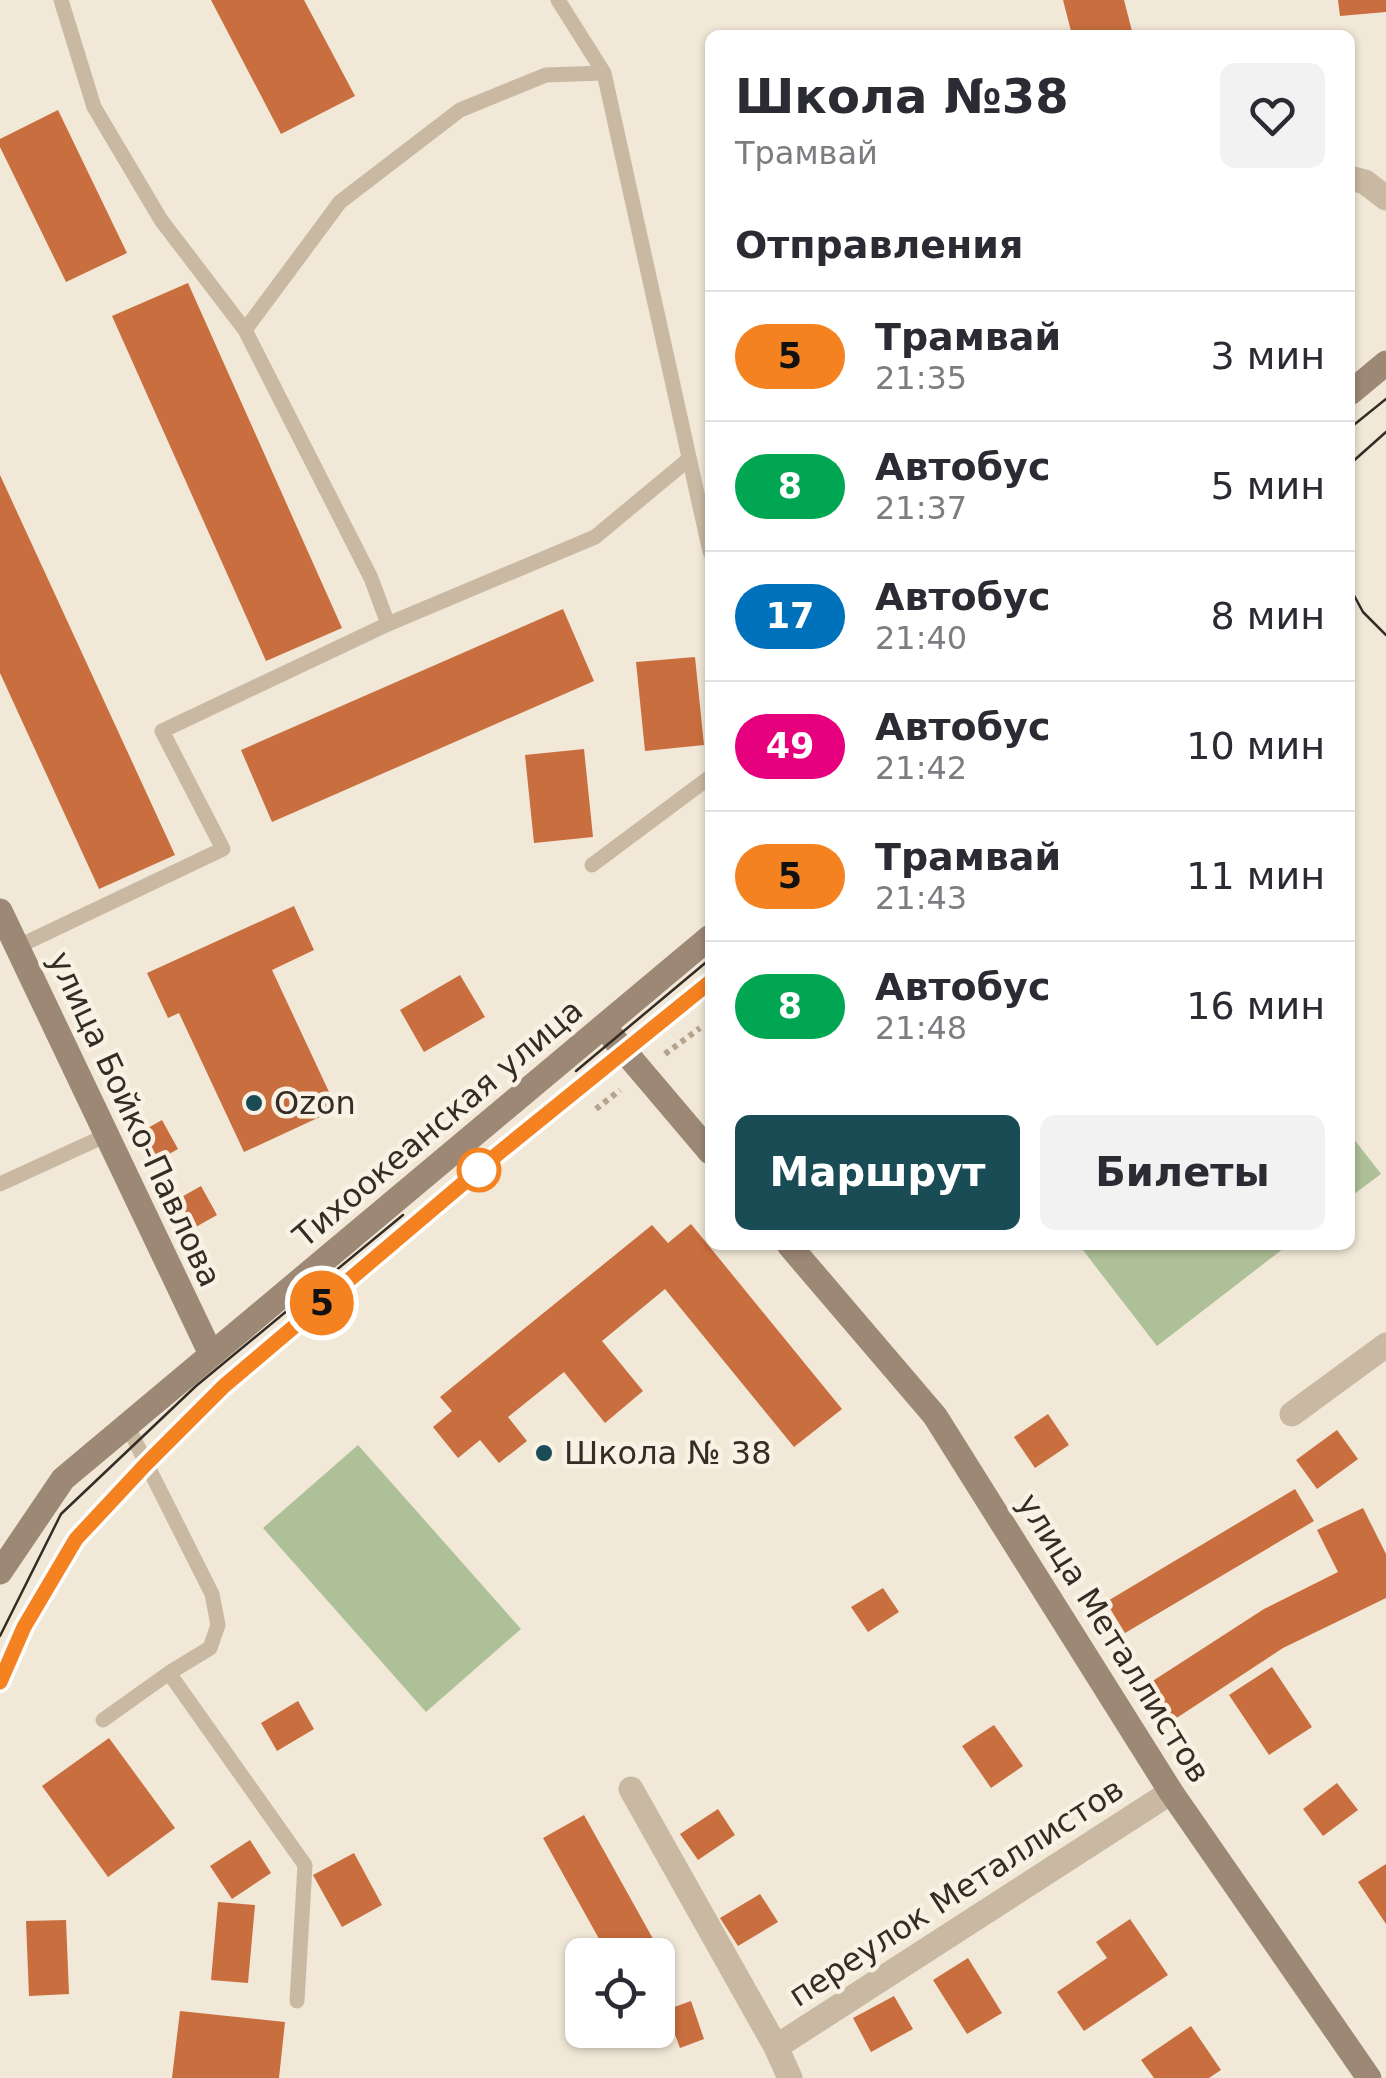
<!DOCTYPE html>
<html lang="ru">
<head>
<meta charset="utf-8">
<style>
  body { margin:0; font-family:"DejaVu Sans",sans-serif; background:#f2f2f3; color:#2b2b33; height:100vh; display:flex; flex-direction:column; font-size:38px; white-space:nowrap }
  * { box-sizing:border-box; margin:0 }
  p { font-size:32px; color:#7c7c81 }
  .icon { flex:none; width:55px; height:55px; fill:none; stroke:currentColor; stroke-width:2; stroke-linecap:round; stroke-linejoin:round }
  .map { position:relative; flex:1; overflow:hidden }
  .details { position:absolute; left:705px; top:30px; width:650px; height:1220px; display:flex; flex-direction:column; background:#fff; border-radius:15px; box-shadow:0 2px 8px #0004 }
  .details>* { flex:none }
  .badge { padding:0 20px; border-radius:32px; font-size:35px; line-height:65px }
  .fabs { position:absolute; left:565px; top:1938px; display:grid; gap:20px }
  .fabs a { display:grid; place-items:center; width:110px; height:110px; border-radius:15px; background:#fff; box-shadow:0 2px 8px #0004; font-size:50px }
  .map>.badge { position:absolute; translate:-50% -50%; box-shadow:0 0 0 5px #fff }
  h2 { padding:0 30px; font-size:38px; line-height:90px }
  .round { display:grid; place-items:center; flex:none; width:105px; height:105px; border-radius:15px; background:#f2f2f3 }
  .summary { display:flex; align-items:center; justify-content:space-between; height:170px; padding:0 30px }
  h1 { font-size:48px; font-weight:700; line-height:75px }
  .action { display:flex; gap:20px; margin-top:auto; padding:20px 30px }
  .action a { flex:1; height:115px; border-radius:15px; background:#1a4c56; color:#fff; font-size:40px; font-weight:700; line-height:115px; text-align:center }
  .action a+a { background:#f2f2f3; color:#2b2b33 }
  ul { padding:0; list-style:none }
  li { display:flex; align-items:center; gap:30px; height:130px; padding:0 30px; border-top:2px solid #e1e1e2 }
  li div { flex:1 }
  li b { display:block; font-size:38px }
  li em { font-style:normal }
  li .badge { min-width:110px; font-weight:700; text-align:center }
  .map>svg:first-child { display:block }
</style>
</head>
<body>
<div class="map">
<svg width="1386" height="2078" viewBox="0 0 1386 2078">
  <rect width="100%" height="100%" fill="#f1e8d7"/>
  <path fill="#aec097" d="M1350,1134L1381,1174L1350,1197Z
    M1079,1245H1288L1157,1346Z
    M358,1445L521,1629L426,1712L263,1528Z"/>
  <path fill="#c96e3e" d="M211,0H304L355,96L281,134Z
    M1063,0H1124L1133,35H1072Z
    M1338,0H1386V12L1340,16Z
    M58,110L127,253L66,282L0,147V139Z
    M188,283L342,628L266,661L112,316Z
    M0,475L175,855L99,889L0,673Z
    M563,609L594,681L272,822L241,750Z
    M695,657L704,745L645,751L636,662Z
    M584,749L593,837L534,843L525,755Z
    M294,906L314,950L272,970L337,1109L244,1152L179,1013L168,1018L147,973Z
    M460,975L485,1017L424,1052L400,1010Z
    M162,1120L178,1149L155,1162L139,1133Z
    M201,1186L217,1215L194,1228L178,1199Z
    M691,1224L842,1409L794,1447L665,1289L602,1341L643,1391L605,1423L564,1372L508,1417L527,1441L499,1463L480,1440L458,1458L433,1427L452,1411L440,1397L652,1225L668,1243Z
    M1048,1414L1069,1445L1035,1468L1014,1437Z
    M1337,1430L1358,1459L1317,1489L1296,1460Z
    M1295,1489L1314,1521L1125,1633L1106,1602Z
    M1363,1508L1386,1554V1598L1283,1648L1172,1721L1148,1684L1264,1609L1338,1572L1317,1530Z
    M883,1588L899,1612L868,1632L851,1607Z
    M1272,1667L1312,1727L1269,1755L1229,1695Z
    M298,1701L314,1729L277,1751L261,1723Z
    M994,1725L1023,1766L991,1788L962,1746Z
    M109,1738L175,1828L108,1877L42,1786Z
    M1337,1783L1358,1810L1323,1836L1303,1809Z
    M718,1809L735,1835L698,1860L680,1834Z
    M584,1815L657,1946L640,1955H608L543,1838Z
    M250,1840L271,1873L232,1899L210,1866Z
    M354,1853L382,1905L342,1927L313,1875Z
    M1386,1864V1924L1358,1882Z
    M760,1894L778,1922L738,1946L720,1918Z
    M218,1902L255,1905L248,1983L211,1980Z
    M1130,1919L1168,1975L1084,2031L1057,1992L1107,1958L1096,1942Z
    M66,1920L69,1994L29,1996L26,1921Z
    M968,1958L1002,2013L967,2034L933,1980Z
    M894,1996L913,2029L871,2052L853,2018Z
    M691,2001L704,2039L680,2048L666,2010Z
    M180,2011L285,2022L279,2078H172Z
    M1191,2026L1221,2070L1209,2078H1154L1141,2060Z"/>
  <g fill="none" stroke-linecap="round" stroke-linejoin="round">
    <path stroke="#b5a38e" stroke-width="6" stroke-dasharray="5 5" stroke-linecap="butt" d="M665,1054L700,1028
      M596,1109L620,1090"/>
    <path stroke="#c9b9a3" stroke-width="15" d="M558,0L604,73L710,552
      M245,330L340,202L460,110L546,75L604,73
      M388,624L595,537L689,459
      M592,865L710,777
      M17,947L223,849L162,731L388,624L371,578L245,330L161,220L94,107L61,0
      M0,1184L107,1135
      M169,1673L305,1865L297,2001
      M103,1720L169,1673L210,1648L218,1625L212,1594L127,1425"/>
    <path stroke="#c9b9a3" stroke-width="25" d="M1350,178L1365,182L1386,198
      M1292,1414L1386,1345
      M631,1789L776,2047L790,2078
      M776,2047L1171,1792"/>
    <path stroke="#9d8875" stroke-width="25" d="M1350,393L1386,363
      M0,911L211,1354
      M604,1027L710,1152
      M789,1245L935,1416L1171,1792L1369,2078
      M0,1572L63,1479L710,937"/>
    <path stroke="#342c25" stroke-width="2.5" d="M1350,428L1386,399
      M1350,464L1386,432
      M1350,588L1363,612L1386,635
      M576,1071L710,959
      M0,1636L61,1514L196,1386L403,1215
      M0,1682L24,1627L75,1539L145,1463L224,1386L500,1152L710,982"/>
  </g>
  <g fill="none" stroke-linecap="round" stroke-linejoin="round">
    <defs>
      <path id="line" d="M0,1682L24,1627L76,1539L146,1464L224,1386L500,1152L710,982"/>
    </defs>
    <use href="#line" stroke="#fff" stroke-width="22"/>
    <use href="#line" stroke="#f58220" stroke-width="15"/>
  </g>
  <g fill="#1a4c56" stroke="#f9f2e4" stroke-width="4">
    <circle cx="254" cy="1103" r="10"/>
    <circle cx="544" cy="1453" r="10"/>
  </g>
  <circle fill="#fff" stroke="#f58220" stroke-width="5" cx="479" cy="1170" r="20"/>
  <g text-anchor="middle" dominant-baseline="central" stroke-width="9" stroke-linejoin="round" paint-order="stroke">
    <g font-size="32" fill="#342c25" stroke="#f9f2e4" text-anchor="start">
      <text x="274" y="1103">Ozon</text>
      <text x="564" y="1453">Школа № 38</text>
    </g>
    <g font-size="32" fill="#342c25" stroke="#f9f2e4">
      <text transform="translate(135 1119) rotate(65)">улица Бойко-Павлова</text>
      <text transform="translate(438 1123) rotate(-40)">Тихоокеанская улица</text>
      <text transform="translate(1114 1638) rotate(58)">улица Металлистов</text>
      <text transform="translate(956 1892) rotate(-33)">переулок Металлистов</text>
    </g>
  </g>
</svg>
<div class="fabs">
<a><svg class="icon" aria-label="locate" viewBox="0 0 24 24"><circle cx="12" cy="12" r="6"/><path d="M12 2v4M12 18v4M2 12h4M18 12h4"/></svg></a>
</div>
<b class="badge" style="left:322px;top:1303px;background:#f58220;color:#111">5</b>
<section class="details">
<div class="summary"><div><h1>Школа №38</h1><p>Трамвай</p></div><a class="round"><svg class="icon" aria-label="heart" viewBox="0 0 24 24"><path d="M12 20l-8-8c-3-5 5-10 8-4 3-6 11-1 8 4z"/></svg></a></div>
<h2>Отправления</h2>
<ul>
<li><span class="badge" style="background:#f58220;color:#111">5</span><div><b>Трамвай</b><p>21:35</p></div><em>3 мин</em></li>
<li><span class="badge" style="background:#00a651;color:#fff">8</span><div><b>Автобус</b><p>21:37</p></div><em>5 мин</em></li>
<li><span class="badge" style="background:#0072bc;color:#fff">17</span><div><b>Автобус</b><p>21:40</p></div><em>8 мин</em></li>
<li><span class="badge" style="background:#e6007e;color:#fff">49</span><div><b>Автобус</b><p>21:42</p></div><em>10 мин</em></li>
<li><span class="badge" style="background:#f58220;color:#111">5</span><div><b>Трамвай</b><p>21:43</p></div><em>11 мин</em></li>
<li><span class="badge" style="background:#00a651;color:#fff">8</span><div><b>Автобус</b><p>21:48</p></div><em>16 мин</em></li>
</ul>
<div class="action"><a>Маршрут</a><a>Билеты</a></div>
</section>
</div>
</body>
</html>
